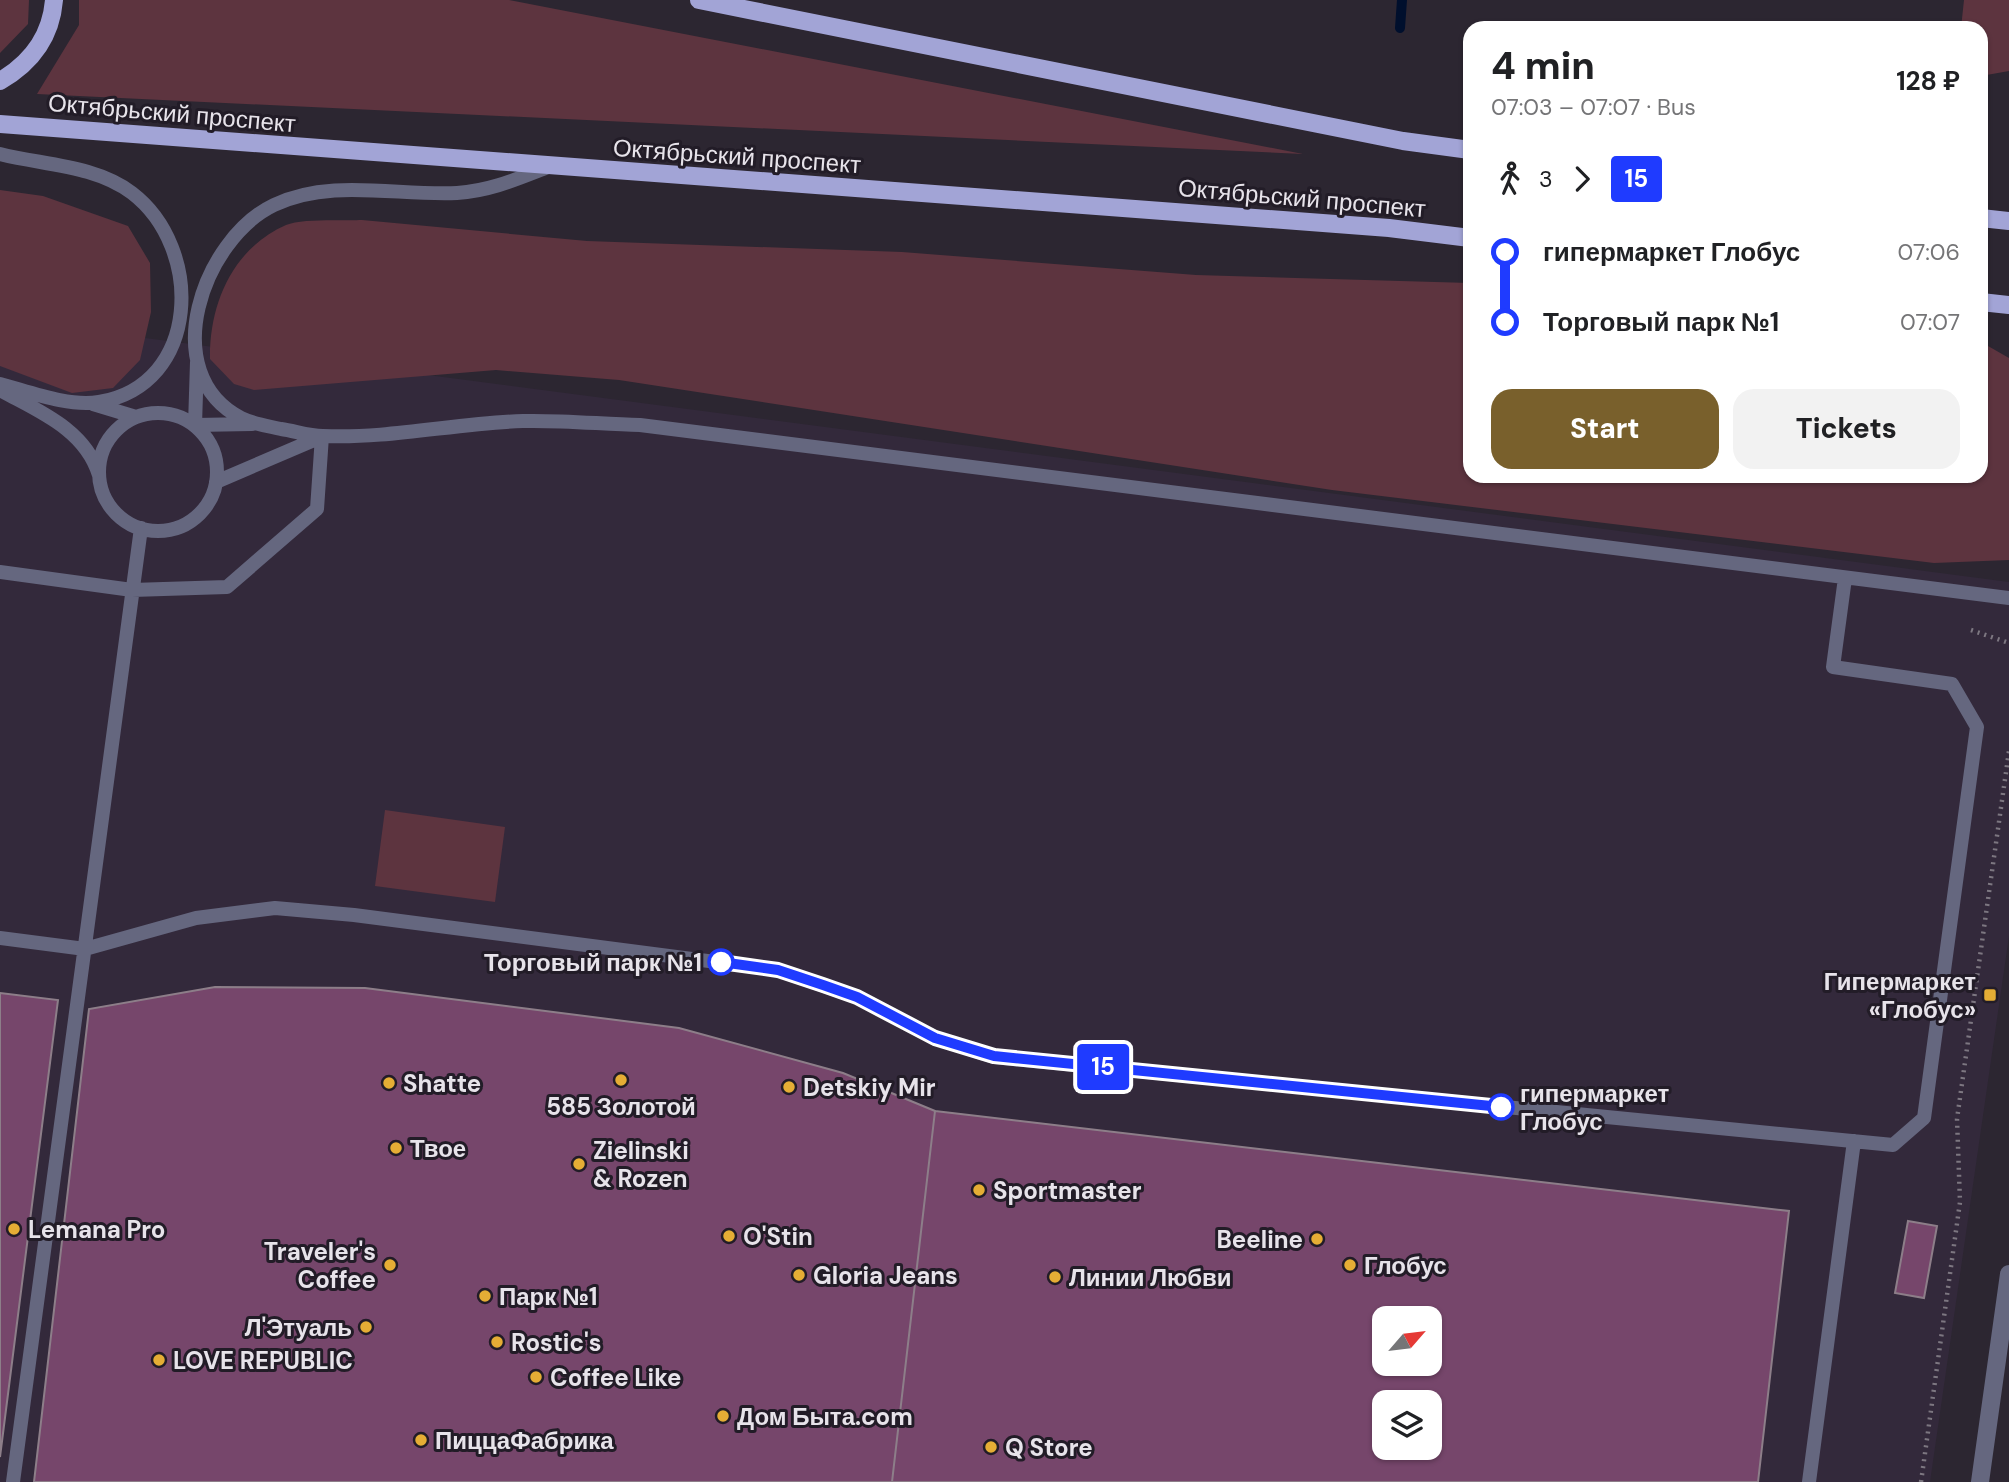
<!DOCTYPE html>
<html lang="en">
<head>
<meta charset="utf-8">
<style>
  body { margin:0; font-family:"DM Sans",sans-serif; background:#f2f2f2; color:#202124; height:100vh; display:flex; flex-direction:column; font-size:26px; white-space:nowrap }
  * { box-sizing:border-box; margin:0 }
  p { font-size:23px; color:#757577 }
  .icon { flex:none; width:38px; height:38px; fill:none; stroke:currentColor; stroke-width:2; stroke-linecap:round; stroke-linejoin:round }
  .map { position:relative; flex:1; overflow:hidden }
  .panel { position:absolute; left:1463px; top:21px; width:525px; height:462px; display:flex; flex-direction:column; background:#fff; border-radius:21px; box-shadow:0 2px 5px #0004 }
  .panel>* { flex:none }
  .badge { padding:0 14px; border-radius:5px; font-size:24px; line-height:46px }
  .needle { width:46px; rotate:62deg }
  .controls { position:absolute; left:1372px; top:1306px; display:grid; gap:14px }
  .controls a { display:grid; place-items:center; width:70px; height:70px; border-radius:14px; background:#fff; box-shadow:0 2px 5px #0004; font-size:35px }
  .map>.badge { position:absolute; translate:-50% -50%; box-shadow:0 0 0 4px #fff }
  .legs { display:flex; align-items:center; gap:10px; height:77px; padding:0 28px; font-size:23px }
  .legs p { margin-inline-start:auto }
  .head { display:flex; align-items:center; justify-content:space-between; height:119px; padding:0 28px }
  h1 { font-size:38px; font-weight:800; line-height:52px }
  .primary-button { display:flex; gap:14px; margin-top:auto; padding:14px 28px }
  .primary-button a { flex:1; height:80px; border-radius:21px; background:#79602c; color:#fff; font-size:28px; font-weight:800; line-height:80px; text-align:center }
  .primary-button a+a { background:#f2f2f2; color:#202124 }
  ul { padding:0 28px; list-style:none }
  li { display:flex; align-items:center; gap:24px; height:70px; font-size:26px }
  li i { display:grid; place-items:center; width:10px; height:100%; margin:0 9px; background:currentColor }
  li i::after { content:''; width:18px; height:18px; margin:-9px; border:5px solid; border-radius:50%; background:#fff }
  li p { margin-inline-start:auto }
  li:first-child i { background:linear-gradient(#0000 50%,currentColor 0) }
  li:last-child i { background:linear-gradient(currentColor 50%,#0000 0) }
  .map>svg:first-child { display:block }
</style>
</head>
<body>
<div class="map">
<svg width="2009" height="1482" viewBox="0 0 2009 1482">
  <rect width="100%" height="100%" fill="#2c2631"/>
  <path fill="#33293b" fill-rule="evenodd" d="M0,319L2009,582V936L1930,1482H0ZM1384,1318H1430V1363H1384ZM1384,1402H1430V1447H1384Z"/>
  <path fill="#5d343f" d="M0,0H29L28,24L0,53Z
    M79,0H509L1303,154L37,94L79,25Z
    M1964,0H2009V71L1981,76V28H1961Z
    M0,190L43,196L128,226L150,263L151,312L140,360L113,388L72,393L0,366Z
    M362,220L587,241L902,252L1196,275L1470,283V476H1981V342L2009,358V560L1934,563L1332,490L619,380L496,370L254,390L234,384L210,359C209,304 233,248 286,225C302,218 343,221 362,220Z
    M385,810L505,827L495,902L375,886Z"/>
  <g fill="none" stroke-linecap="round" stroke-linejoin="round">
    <path stroke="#000f2d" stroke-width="10" d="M1400,28L1402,0"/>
  </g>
  <path fill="#76466b" stroke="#8d7e89" stroke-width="2" fill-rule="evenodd" d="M215,987L365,988L679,1028L843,1073L935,1111L892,1482H34L89,1009Z
    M0,993L58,1000L0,1457Z
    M935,1111L1789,1211L1758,1482H892ZM1384,1318H1430V1363H1384ZM1384,1402H1430V1447H1384Z
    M1908,1221L1937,1226L1924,1298L1895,1293Z"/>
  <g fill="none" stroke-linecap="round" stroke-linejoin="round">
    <path stroke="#7d7781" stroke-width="4.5" stroke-dasharray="2 5" stroke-linecap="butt" d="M1971,630L2009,643
      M1921,1482L1960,1202L1957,1119L2009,751"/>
    <path stroke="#65677f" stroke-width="14" d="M0,154C43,165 95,165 132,193C204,248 201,385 99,402C68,407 30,392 0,384
      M548,167C517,179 490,191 457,193C397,196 330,178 274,205C203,239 155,373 241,418C253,424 268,426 281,429C295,431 309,436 323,436C389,439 457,423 523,421C562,420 601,424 640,425L2009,598
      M197,362L195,425L252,424
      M0,390C38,411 85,429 99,475
      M93,404L136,417
      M99 472a59 59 0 1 1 118 0a59 59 0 1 1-118 0Z
      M216,482L321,437
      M0,572L132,590L227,587L317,509L322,436
      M0,938L85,949L196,918L275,908L354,915L777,970L857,997L935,1038L994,1057L1893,1145L1924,1118L1977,727L1952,684L1833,667L1845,578
      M13,1482L141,528
      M1809,1482L1854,1141"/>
    <path stroke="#65677f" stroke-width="18" d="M1980,1482L2009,1274"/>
    <path stroke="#a2a4d6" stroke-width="18" d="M699,0L1403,141L1470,150
      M0,81C31,63 51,37 54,0
      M0,124L1389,228L1470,238
      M1981,218L2009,221
      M1981,302L2009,305"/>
  </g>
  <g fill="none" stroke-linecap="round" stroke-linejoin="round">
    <defs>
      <path id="line-1" d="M721,962L778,970L823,985L857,997L935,1038L994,1056L1501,1107"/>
    </defs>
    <use href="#line-1" stroke="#fff" stroke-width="16"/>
    <use href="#line-1" stroke="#1f3bff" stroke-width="10"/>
  </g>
  <g fill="#fff" stroke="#1f3bff" stroke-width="3.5">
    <circle cx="721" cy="962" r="12"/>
    <circle cx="1501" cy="1107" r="12"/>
  </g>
  <g fill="#e5ad35" stroke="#221c27" stroke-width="2.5">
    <rect x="1983" y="988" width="14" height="14" rx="3.5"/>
    <circle cx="621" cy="1080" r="7"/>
    <circle cx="389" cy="1083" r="7"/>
    <circle cx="789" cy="1087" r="7"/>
    <circle cx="396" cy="1148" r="7"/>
    <circle cx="579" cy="1164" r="7"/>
    <circle cx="979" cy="1190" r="7"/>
    <circle cx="14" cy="1229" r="7"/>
    <circle cx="729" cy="1236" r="7"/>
    <circle cx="1317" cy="1239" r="7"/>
    <circle cx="390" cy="1265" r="7"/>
    <circle cx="1350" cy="1265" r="7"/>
    <circle cx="799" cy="1275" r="7"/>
    <circle cx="1055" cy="1277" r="7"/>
    <circle cx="485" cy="1296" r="7"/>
    <circle cx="366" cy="1327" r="7"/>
    <circle cx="497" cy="1342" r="7"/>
    <circle cx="159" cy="1360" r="7"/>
    <circle cx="536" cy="1377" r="7"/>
    <circle cx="723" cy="1416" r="7"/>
    <circle cx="421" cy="1440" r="7"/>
    <circle cx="991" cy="1447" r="7"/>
  </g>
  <g text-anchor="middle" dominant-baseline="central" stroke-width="6" stroke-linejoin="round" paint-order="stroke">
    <g font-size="24" fill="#e7e3ea" stroke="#221c27">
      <text transform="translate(172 113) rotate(5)">Октябрьский проспект</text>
      <text transform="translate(737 156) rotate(4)">Октябрьский проспект</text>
      <text transform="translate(1302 198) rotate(5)">Октябрьский проспект</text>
    </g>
    <g font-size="24" font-weight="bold" fill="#e7e3ea" stroke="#221c27" text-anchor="end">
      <text x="702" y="962">Торговый парк №1</text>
      <text x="1520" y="1093" text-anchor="start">гипермаркет<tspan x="1520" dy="28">Глобус</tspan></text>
    </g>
    <g font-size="24" font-weight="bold" fill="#e7e3ea" stroke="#221c27" text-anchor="start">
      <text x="1976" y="981" text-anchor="end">Гипермаркет<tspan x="1976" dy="28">«Глобус»</tspan></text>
      <text x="403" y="1083">Shatte</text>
      <text x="803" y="1087">Detskiy Mir</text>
      <text x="621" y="1106" text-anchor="middle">585 Золотой</text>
      <text x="410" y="1148">Твое</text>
      <text x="593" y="1150">Zielinski<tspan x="593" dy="28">&amp; Rozen</tspan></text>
      <text x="993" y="1190">Sportmaster</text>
      <text x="28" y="1229">Lemana Pro</text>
      <text x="743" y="1236">O'Stin</text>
      <text x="1303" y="1239" text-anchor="end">Beeline</text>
      <text x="376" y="1251" text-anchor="end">Traveler's<tspan x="376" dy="28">Coffee</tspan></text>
      <text x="1364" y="1265">Глобус</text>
      <text x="813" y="1275">Gloria Jeans</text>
      <text x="1069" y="1277">Линии Любви</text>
      <text x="499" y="1296">Парк №1</text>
      <text x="352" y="1327" text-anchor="end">Л'Этуаль</text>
      <text x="511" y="1342">Rostic's</text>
      <text x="173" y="1360">LOVE REPUBLIC</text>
      <text x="550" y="1377">Coffee Like</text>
      <text x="737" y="1416">Дом Быта.com</text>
      <text x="435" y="1440">ПиццаФабрика</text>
      <text x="1005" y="1447">Q Store</text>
    </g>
  </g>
</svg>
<div class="controls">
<a><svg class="needle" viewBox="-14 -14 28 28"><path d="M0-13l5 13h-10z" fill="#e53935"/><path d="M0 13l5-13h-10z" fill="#757577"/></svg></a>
<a><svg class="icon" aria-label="layers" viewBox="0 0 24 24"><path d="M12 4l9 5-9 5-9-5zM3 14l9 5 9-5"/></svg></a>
</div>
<b class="badge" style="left:1103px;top:1067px;background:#1f3bff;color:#fff">15</b>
<section class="panel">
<div class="head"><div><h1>4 min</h1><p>07:03 – 07:07 · Bus</p></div><b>128 ₽</b></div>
<div class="legs"><svg class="icon" aria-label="walk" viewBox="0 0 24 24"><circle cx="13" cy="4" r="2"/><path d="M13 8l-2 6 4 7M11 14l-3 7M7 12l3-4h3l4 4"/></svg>3<svg class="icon" aria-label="forward" viewBox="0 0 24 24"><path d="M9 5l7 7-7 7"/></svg><b class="badge" style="background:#1f3bff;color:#fff">15</b></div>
<ul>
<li><i style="color:#1f3bff"></i><b>гипермаркет Глобус</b><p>07:06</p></li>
<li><i style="color:#1f3bff"></i><b>Торговый парк №1</b><p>07:07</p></li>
</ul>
<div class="primary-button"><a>Start</a><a>Tickets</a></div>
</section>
</div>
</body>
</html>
